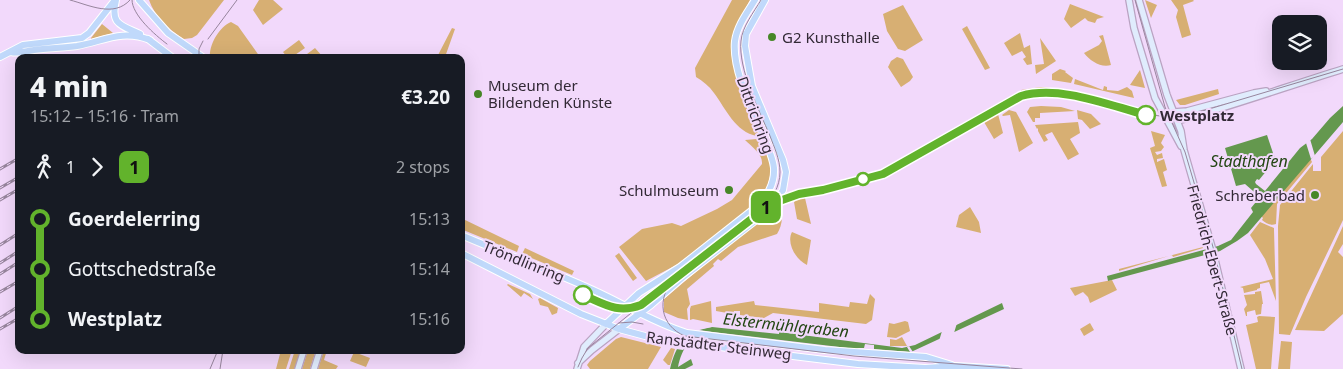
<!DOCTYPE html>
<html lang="en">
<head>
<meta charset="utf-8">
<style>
  body { margin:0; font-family:"Noto Sans",sans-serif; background:#20242c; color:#f1f3f6; height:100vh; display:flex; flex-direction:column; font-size:19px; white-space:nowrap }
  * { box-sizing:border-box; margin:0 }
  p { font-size:16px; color:#9ea1a6 }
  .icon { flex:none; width:28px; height:28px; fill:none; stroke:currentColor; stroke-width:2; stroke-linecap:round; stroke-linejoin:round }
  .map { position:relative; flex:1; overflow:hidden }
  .sheet { position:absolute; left:15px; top:54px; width:450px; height:300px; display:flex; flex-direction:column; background:#171b24; border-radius:10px; box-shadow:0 5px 20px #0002 }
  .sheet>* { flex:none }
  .badge { padding:0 10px; border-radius:8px; font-size:18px; line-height:32px }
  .buttons { position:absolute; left:1272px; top:15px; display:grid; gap:10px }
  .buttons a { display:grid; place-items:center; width:55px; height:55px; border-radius:10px; background:#171b24; box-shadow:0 5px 20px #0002; font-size:25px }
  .map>.badge { position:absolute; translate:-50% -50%; box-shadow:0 0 0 2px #fff }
  .legs { display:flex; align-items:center; gap:8px; height:55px; padding:0 15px; font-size:16px }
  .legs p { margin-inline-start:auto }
  .head { display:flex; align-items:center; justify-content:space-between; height:85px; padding:0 15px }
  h1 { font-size:28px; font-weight:800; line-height:38px }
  ul { padding:0 15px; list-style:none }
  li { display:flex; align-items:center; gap:18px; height:50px; font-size:19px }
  li i { display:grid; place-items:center; width:8px; height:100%; margin:0 6px; background:currentColor }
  li i::after { content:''; width:12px; height:12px; margin:-6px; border:4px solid; border-radius:50%; background:#171b24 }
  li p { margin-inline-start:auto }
  li:first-child i { background:linear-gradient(#0000 50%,currentColor 0) }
  li:last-child i { background:linear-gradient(currentColor 50%,#0000 0) }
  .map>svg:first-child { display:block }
</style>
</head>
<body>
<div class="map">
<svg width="1343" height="369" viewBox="0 0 1343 369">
  <rect width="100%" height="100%" fill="#f2d9fb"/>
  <path fill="#d7af73" d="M149,0H224L197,35L192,38L184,39C169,30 155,17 149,0Z
    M259,0H273L283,9L263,25L253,10Z
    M732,0H750L735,29L732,47L759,133L757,136C735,132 726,109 714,93C709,86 703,81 696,77L695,68Z
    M1145,0L1157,5L1151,18Z
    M1171,0H1193L1194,1L1183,5L1191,35L1182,38L1176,17L1178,10Z
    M1070,4L1104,17L1097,19L1095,23L1088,21L1085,18L1071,28L1064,19Z
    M903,5L923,40L905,51L898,49L887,31L883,14Z
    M231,22L238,26L260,57H210C209,45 219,27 231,22Z
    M102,24L113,33L91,39V38Z
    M967,26L990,68L985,70L962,29Z
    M452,28L455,29L445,57H437Z
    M1020,33L1024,48L1030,45L1032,64L1027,65L1023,59L1026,57L1022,51L1012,56L1004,43Z
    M1103,35L1111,65C1101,68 1090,61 1084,53L1099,45L1102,41L1099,36Z
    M1040,38L1056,61L1036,74L1035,65L1044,64Z
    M299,40L305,48L292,57H287L283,52Z
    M315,48L323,57H303Z
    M897,57L903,59L913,77L910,81L901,87L888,67L891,61Z
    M1060,69L1066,71L1065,72L1073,78L1071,83L1052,80V74Z
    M1140,70L1145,88L1130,85Z
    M1075,79L1103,90L1104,86L1107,87V90L1118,91L1127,87L1132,91L1134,98L1074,84Z
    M1041,87L1069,90L1077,93L1076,99L1045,94L1023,98L1021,90Z
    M1218,89L1219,94L1185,105H1180L1176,100Z
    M1082,95L1143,111L1142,115L1081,98Z
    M1041,106L1061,107L1075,111L1040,113V118H1035V122H1033L1027,112L1030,107Z
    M1009,110L1016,112L1033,143L1019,152L1010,115L1003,116L1002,115Z
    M1077,110L1091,114L1101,124L1090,129L1082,120L1078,119Z
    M998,114L1003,133L994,139L984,122Z
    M1078,122L1080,133L1070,139L1079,154L1068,160L1052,132L1045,135L1048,140L1044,142L1038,131V128L1037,129L1035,125Z
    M1151,131L1165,135L1161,143L1164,147L1161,151L1155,152L1157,155L1162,153L1163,158L1157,159V162L1164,159L1167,170L1163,172L1167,186L1162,187L1150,148L1155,146Z
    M1343,131V220L1306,297L1290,335L1279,334L1278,226L1280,205L1313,164V171H1321V157Z
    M757,139L759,142H763C774,169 774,183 754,205L680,263L646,281L619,247L642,229L672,223L681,226L717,209L732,200L762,164C763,154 752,147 745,140Z
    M1310,158L1312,162L1277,204L1276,224C1270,226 1266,223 1262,220L1263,218L1261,216Z
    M805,198L811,224L797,219L794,202L796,200Z
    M779,207C784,215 782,226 777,234L738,247L721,261L718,259L713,264L714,266L687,289L690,304L687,309L688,320L678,318L664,312V299L718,253Z
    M970,207L979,222L981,233L956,227L959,215Z
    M461,218L519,246L517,252L461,229Z
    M1260,222L1274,228V230L1276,301L1269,282L1260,284V288L1257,289V290L1244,293L1243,288L1240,287L1273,279L1265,259L1250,235Z
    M1343,226V244L1338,252L1343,257V314L1324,331L1295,330Z
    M792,232L811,240L807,265C796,260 786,243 792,232Z
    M1203,247V248L1173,257L1172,255L1119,271V269Z
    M525,248L574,271L572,275L522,254Z
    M619,253L637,278L633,281L615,256Z
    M1112,280L1117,290L1090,303L1088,297L1083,292L1075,296L1070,288Z
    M508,284L530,294L533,299L524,293L521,297L507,285Z
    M1261,291L1263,304H1262L1261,314L1256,315L1255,310L1247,312V316H1246L1244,309L1247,305L1244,295L1255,294V292Z
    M870,294L875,299L872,320L866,324L773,313L764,318L740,315V311H734L733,314L716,311V307L754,301L755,305L819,312V303L849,307L850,302L867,304Z
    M540,298L558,308L557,313L552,315L548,307L540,305L538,299Z
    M711,301L712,323L693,319L690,320V309L691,306Z
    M1259,316L1275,317L1271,369H1256L1246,325L1258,322L1257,317Z
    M905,321L908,322L910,331L896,338L887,337L889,323L894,324Z
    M1090,323L1094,330L1084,336L1080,329Z
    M621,337L661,347L648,369H590L587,365L590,361L616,339Z
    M902,337L907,346H890V339L896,340Z
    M1281,341L1292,342L1290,369H1278Z
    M671,348L675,349L670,365H668L663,360Z
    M281,350H292L286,369H276Z
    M295,350H301L295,369H289Z
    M308,350H316L310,369H302Z
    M324,350H327L324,360L338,366L336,369H318Z
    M354,352L370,358L366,367L350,361Z"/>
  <path fill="#64984e" d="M1343,106V122L1248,233L1237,241L1220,251L1108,281L1107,276L1218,246L1231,240L1253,212L1251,208L1260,197L1245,184L1236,186L1225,148L1267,135L1273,153L1272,154L1277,158L1259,180L1257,179L1255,182L1256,184L1265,191L1300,148L1312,139L1330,118Z
    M1002,303L1004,309L911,352L873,351L713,332C690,335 682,348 678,367L691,359L693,365L685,369H670C676,345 685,330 712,327L779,334V332L902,348L915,345Z"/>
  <path fill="#f2d9fb" d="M1310,139L1315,156L1311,159L1306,143Z
    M957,323L954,333L939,341L942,331Z
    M702,326L712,327L699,330L713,332L696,337L683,350L676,349L687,335L697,329L698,327Z
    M865,344L874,345V349L910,352L907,347L909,346L913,352L905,353L864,350L854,348H864Z"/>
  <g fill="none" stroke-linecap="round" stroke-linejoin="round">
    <defs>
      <path id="secondary" d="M1129,0L1134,28L1155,98L1181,146
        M1139,0L1167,95L1181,131L1184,150L1212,247L1241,369
        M1174,112L1187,111L1254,93L1266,91
        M1177,121C1233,106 1288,86 1343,69
        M578,363L592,350L619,329
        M298,369L304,350
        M314,369L320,350
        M577,369L584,347L606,324"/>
      <path id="primary" d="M116,0C110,25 121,25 140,34
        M139,0L168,33L204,58
        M148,39L173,58
        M11,52C19,54 26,51 34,50C48,48 63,48 77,46C104,41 122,29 150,40
        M0,57L23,45L82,38L89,33L115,0
        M461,235C505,254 549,270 593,290C624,304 654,323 687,333L825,350L926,357L952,365
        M461,253L581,314L619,329L645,336L679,342L858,364L925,368L956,366L1007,369
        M606,324L639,293L680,267L755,208C767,198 775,183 774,168C773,157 767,146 763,135C752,109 732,70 735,41C737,26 747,13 755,0
        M619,329L651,305L682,278L773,207L783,190L786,172L783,160L752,86L745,46L746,34L765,0"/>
    </defs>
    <use href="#secondary" stroke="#baa3c2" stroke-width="8"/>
    <use href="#primary" stroke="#fff" stroke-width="8"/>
    <use href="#secondary" stroke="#e0ecfd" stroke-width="5.5"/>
    <use href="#primary" stroke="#c0d9fb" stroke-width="6"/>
    <path stroke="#97859d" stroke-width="1" d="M70,0C89,5 114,18 130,0
      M132,0C132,15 155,35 167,44
      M761,0C754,12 742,27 741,41C738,69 759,110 770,136C774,147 780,159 780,172C780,187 772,199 762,209
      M1135,0L1165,107L1185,152L1213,247L1242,369
      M208,39L237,0
      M199,58V49L203,41
      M787,196L885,170L1010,98C1070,70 1131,127 1189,115L1343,69
      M674,279C656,298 660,326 685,336L854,356L1022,369
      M619,323L632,322L643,324
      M578,367L582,358L588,348L641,305
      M210,369L218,350
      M220,369L223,350"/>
    <defs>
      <path id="rail" d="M0,169L19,158
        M0,188L19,177
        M0,200L19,189
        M0,245L19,233
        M0,263L19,251
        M0,274L19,262
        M0,292L19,281
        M0,318L19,306
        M0,329L19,318"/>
    </defs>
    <use href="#rail" stroke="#97859d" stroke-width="3"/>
    <use href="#rail" stroke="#f2d9fb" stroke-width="1" stroke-dasharray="4" stroke-linecap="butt"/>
  </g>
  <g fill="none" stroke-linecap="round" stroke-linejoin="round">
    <defs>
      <path id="line-1" d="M583,295C604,304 618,314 641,305L771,204L799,194L823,190L883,174L1021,96C1060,85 1108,105 1146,115"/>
    </defs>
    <use href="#line-1" stroke="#fff" stroke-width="11"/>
    <use href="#line-1" stroke="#62b32c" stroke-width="8"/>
  </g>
  <g fill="#478728" stroke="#f2d9fb" stroke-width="2">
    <circle cx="772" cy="37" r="5"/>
    <circle cx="478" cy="94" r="5"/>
    <circle cx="729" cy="190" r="5"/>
    <circle cx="1315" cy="195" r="5"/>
  </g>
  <g fill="#fff" stroke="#62b32c" stroke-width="2.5">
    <circle cx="1146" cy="115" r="9"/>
    <circle cx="863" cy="179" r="6"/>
    <circle cx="583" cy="295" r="9"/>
  </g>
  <g text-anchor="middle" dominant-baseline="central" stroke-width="4" stroke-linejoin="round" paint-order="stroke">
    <g font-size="15" fill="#322935" stroke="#f2d9fb" text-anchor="start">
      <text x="782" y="37">G2 Kunsthalle</text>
      <text x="488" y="85">Museum der<tspan x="488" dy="17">Bildenden Künste</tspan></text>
      <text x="719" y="190" text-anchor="end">Schulmuseum</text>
      <text x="1305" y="195" text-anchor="end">Schreberbad</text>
    </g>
    <g font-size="15" fill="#322935" stroke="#f2d9fb">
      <text transform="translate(756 115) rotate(70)">Dittrichring</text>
      <text transform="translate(1213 260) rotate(75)">Friedrich-Ebert-Straße</text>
      <text transform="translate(524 261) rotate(22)">Tröndlinring</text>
      <text transform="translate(719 345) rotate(7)">Ranstädter Steinweg</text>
    </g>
    <g font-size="15" font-weight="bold" fill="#322935" stroke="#f2d9fb" text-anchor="start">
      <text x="1160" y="115">Westplatz</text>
    </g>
    <g font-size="16" font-style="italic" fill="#234613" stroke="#f2d9fb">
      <text x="1249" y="161">Stadthafen</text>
      <text transform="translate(786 325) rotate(6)">Elstermühlgraben</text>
    </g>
  </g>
</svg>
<div class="buttons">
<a><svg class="icon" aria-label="layers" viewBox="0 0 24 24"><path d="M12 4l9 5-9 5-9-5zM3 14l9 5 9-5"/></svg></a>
</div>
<b class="badge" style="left:766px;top:207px;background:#62b32c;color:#111">1</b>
<section class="sheet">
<div class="head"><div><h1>4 min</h1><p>15:12 – 15:16 · Tram</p></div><b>€3.20</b></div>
<div class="legs"><svg class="icon" aria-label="walk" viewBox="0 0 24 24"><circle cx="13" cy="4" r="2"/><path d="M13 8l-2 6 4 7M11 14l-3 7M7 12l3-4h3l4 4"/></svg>1<svg class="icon" aria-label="forward" viewBox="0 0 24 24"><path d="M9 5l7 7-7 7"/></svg><b class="badge" style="background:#62b32c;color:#111">1</b><p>2 stops</p></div>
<ul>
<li><i style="color:#62b32c"></i><b>Goerdelerring</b><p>15:13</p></li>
<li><i style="color:#62b32c"></i><span>Gottschedstraße</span><p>15:14</p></li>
<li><i style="color:#62b32c"></i><b>Westplatz</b><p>15:16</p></li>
</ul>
</section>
</div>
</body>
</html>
